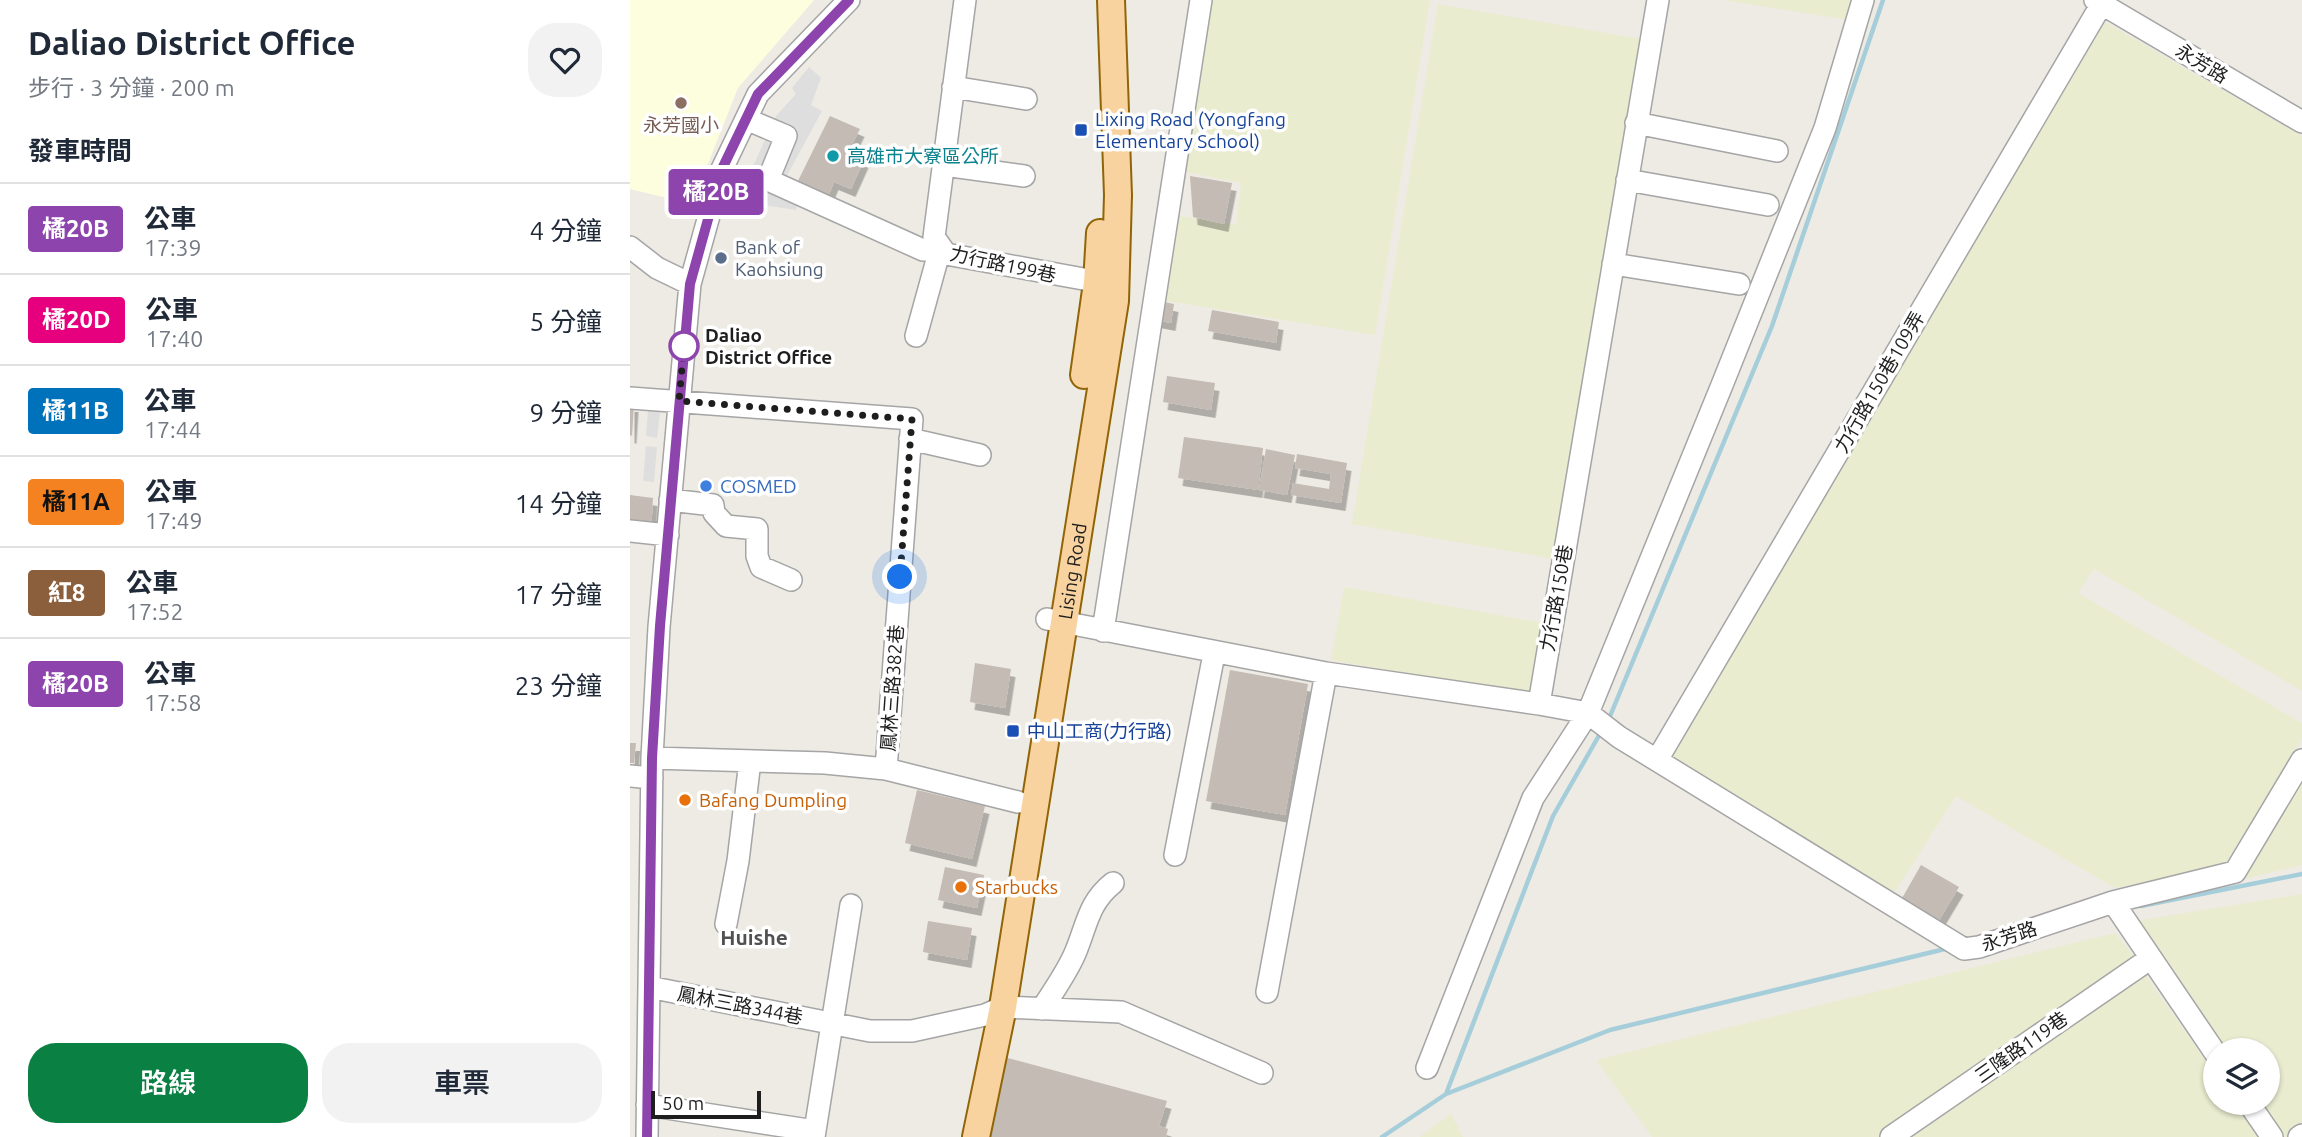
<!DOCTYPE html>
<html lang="zh-TW">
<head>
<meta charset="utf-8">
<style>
  body { margin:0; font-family:Ubuntu,"Noto Sans TC",sans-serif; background:#f2f2f3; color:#1f2937; height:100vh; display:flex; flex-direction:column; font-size:26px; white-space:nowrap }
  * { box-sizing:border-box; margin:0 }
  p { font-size:23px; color:#747a83 }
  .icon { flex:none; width:38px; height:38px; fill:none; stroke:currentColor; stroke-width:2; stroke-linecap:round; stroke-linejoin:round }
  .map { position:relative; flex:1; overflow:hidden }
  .panel { display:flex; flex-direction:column; background:#fff; width:630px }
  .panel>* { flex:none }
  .badge { padding:0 14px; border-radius:5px; font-size:24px; line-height:46px }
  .controls { position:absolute; left:1573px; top:1038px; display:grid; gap:14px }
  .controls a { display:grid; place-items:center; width:77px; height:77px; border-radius:50%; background:#fff; box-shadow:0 2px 5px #0004; font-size:35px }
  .scale { position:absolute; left:21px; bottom:18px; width:110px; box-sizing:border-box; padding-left:7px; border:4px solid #1e1e1e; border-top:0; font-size:19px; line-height:24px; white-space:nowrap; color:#1e1e1e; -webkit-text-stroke:5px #fff; paint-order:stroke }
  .you { position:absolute; width:35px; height:35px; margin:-18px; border:5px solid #fff; border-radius:50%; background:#1a73e8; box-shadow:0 0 0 10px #1a73e833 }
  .map>.badge { position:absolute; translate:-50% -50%; box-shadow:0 0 0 4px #fff }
  h2 { padding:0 28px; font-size:26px; line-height:63px }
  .round { display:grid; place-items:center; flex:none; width:74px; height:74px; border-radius:28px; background:#f2f2f3 }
  .head { display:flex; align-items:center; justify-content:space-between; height:119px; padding:0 28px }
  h1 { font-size:33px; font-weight:600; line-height:52px }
  .action { display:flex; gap:14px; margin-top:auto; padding:14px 28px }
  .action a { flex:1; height:80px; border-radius:28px; background:#0b8043; color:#fff; font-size:28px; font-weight:600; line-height:80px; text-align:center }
  .action a+a { background:#f2f2f3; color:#1f2937 }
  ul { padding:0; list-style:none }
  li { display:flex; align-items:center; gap:21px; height:91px; padding:0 28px; border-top:2px solid #e0e1e3 }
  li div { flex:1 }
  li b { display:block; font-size:26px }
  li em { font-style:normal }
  li .badge { min-width:77px; font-weight:700; text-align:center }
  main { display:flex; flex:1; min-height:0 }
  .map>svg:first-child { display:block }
</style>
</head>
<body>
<main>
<section class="panel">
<div class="head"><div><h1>Daliao District Office</h1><p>步行 · 3 分鐘 · 200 m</p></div><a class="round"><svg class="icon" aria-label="heart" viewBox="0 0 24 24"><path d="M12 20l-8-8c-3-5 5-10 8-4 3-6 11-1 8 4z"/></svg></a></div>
<h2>發車時間</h2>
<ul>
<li><span class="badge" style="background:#8e44ad;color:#fff">橘20B</span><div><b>公車</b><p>17:39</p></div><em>4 分鐘</em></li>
<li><span class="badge" style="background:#e6007e;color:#fff">橘20D</span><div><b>公車</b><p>17:40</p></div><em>5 分鐘</em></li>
<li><span class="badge" style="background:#0072bc;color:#fff">橘11B</span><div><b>公車</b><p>17:44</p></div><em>9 分鐘</em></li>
<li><span class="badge" style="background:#f58220;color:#111">橘11A</span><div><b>公車</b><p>17:49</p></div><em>14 分鐘</em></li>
<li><span class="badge" style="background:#8b5e3c;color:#fff">紅8</span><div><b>公車</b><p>17:52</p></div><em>17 分鐘</em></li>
<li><span class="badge" style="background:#8e44ad;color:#fff">橘20B</span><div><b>公車</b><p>17:58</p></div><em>23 分鐘</em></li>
</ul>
<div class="action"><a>路線</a><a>車票</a></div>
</section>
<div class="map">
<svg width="1672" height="1137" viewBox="0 0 1672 1137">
  <defs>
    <filter id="shadow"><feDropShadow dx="4.5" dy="8" stdDeviation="0" flood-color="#0004"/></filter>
  </defs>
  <rect width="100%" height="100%" fill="#eeebe4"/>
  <path fill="#fdfede" d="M0,0H184L108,88L62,204L0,189Z"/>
  <path fill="#eaecd0" d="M577,0H800L745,335L531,300L544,215L606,225L611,183L551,171Z
    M1093,0H1226L1219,20Z
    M808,4L1011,39L925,559L722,524Z
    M1475,22L1672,136V691L1464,569L1448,593L1672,723V739L1594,866L1485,888L1326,796L1262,896L1040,757Z
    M714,587L913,623L901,696L701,660Z
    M1672,770V865L1614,879L1611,873Z
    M1672,894V1126L1656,1137H1650L1626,1103L1638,1102V1050H1591L1505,921Z
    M1485,933L1506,959L1249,1137H1022L966,1060Z
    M1515,975L1585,1074L1586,1102L1606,1103L1631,1137H1283Z
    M821,1114L833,1137H789Z"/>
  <path fill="#dedede" d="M179,67L191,78L181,105L192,111L154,181L170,188L166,210L107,201L146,116L166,94L162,88Z
    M18,411L30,412L27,438L16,436Z
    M16,446L27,447L24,482L13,481Z"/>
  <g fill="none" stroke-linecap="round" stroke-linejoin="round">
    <path stroke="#a6ceda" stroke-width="4.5" d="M978,721L1142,326L1253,0
      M1511,906L1672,874
      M816,1094L923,816L971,732
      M752,1137L816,1094L980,1030L1319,948"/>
  </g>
  <path fill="#c3bbb4" filter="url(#shadow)" d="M200,116L230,129L218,153L234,160L221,189L204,182L197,199L166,185Z
    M560,176L602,183L594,224L563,217Z
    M529,301L544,304L541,323L526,320Z
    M582,310L649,322L646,343L578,331Z
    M537,376L585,383L581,410L533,402Z
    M0,404H4L2,436L0,435Z
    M554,437L633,448L628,490L548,478Z
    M636,449L665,455L657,495L629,490Z
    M667,454L717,463L711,503L661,495L663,483L699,489L701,474L665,468Z
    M0,495L23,498L21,532L0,530Z
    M345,663L381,669L375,708L340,702Z
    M600,670L678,684L655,815L576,801Z
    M0,743H6L4,763H0Z
    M287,790L355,806L342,859L275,843Z
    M1291,865L1329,887L1308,922L1271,900Z
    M315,867L354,875L347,908L308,900Z
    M298,921L342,928L337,960L293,952Z
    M374,1057L537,1101L529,1126L538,1129L536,1137H353Z"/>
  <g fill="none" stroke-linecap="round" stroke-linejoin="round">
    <defs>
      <path id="minor" d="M335,0L304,237L316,254L481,284
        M1465,0L1672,122
        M323,87L396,99
        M116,119L156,136L138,180L293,250L310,249
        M1006,123L1147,151
        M314,165L394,176
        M997,180L1138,205
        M0,247L27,268L60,284
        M983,264L1109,284
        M286,336L310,249
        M0,398L282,419L256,769
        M280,439L350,455
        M40,500L83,505L84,513L96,526L127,529V556L131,567L161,580
        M0,531L38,535
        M417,619L696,673L909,704L1028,0
        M473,631L571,0
        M909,704L958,713L989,737L1334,949L1349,947L1483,902L1605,872L1672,760
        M22,758L195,763L256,769L388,802
        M1027,760L1474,0
        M0,776L22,778
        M545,855L584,654
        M1483,902L1586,1054
        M96,924L108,861L120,761
        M19,987L240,1031H282L355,1015L373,1007L491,1012L632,1073
        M637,992L696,673
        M412,1009C424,990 438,971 446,951C457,924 459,902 483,883
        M797,1068L903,798L958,713L1092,385L1195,128L1233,0
        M1618,1102L1642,1137
        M17,1105L185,1131
        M17,1137L22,758L29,627L60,284L92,169L128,94L219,0
        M184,1137L221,905
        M1261,1137L1521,958
        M1669,1137L1672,1135"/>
      <g id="major">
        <path d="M454,375L467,283L470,233"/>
        <path id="s1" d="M346,1137L373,1007L485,301L488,195L481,0"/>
      </g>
    </defs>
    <use href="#minor" stroke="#a5a5a5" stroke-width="24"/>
    <use href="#major" stroke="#916506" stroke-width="30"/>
    <use href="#minor" stroke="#fff" stroke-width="21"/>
    <use href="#major" stroke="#f8d3a0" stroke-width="26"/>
  </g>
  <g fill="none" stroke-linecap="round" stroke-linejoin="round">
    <defs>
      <path id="line" d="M17,1137L22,758L30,626L60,284L92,169L128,94L219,0"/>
    </defs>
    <use href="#line" stroke="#fff" stroke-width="16"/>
    <use href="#line" stroke="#8e44ad" stroke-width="10"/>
    <path stroke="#1e1e1e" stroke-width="7" stroke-dasharray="0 12.6" d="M54,346L49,401L282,419L270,577"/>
  </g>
  <circle fill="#8d6e63" stroke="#fff" stroke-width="2.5" cx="51" cy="103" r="7"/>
  <g fill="#1a4fb4" stroke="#fff" stroke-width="2.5">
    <rect x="444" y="123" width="14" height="14" rx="3.5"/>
    <rect x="376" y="724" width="14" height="14" rx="3.5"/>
  </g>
  <circle fill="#0f9aa8" stroke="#fff" stroke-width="2.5" cx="203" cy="156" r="7"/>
  <circle fill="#5c6f8a" stroke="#fff" stroke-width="2.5" cx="91" cy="258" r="7"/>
  <circle fill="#fff" stroke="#8e44ad" stroke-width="3.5" cx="54" cy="346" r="14"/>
  <circle fill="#3f7fe0" stroke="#fff" stroke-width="2.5" cx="76" cy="486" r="7"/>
  <g fill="#e8710a" stroke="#fff" stroke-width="2.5">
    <circle cx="55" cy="800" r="7"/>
    <circle cx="331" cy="887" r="7"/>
  </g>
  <g text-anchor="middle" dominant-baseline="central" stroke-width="7" stroke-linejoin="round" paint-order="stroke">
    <g font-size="19" fill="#1e1e1e" stroke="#fff">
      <text transform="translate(1572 63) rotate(31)">永芳路</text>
      <text transform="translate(373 264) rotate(12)">力行路199巷</text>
      <text transform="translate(1249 382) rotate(-60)">力行路150巷109弄</text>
      <text stroke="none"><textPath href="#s1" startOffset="574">Lising Road</textPath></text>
      <text transform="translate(926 598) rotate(-80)">力行路150巷</text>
      <text transform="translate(262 688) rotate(-86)">鳳林三路382巷</text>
      <text transform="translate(1379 936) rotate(-18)">永芳路</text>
      <text transform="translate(110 1005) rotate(11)">鳳林三路344巷</text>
      <text transform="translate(1391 1047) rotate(-35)">三隆路119巷</text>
    </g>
    <g font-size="19" fill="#164399" stroke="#fff" text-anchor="start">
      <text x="465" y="119">Lixing Road (Yongfang<tspan x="465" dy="22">Elementary School)</tspan></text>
      <text x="397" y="731">中山工商(力行路)</text>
    </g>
    <g font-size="19" fill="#785e54" stroke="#fff">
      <text x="51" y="125">永芳國小</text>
    </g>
    <g font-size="19" fill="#0d838f" stroke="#fff" text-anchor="start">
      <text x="217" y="156">高雄市大寮區公所</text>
    </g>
    <g font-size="19" fill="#4e5e75" stroke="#fff" text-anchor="start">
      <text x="105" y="247">Bank of<tspan x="105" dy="22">Kaohsiung</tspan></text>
    </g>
    <g font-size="19" font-weight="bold" fill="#1e1e1e" stroke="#fff" text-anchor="start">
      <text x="75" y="335">Daliao<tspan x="75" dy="22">District Office</tspan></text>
    </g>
    <g font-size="19" fill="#366cbe" stroke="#fff" text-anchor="start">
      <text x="90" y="486">COSMED</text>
    </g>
    <g font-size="19" fill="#c56008" stroke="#fff" text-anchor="start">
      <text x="69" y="800">Bafang Dumpling</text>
      <text x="345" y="887">Starbucks</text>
    </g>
    <g font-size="21" font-weight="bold" fill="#515151" stroke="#fff">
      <text x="124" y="937">Huishe</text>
    </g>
  </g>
</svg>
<div class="controls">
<a><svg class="icon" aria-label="layers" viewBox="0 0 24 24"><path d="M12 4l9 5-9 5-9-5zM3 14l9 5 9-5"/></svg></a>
</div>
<div class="scale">50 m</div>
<div class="you" style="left:270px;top:577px"></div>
<b class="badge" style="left:86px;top:192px;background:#8e44ad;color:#fff">橘20B</b>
</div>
</main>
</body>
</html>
